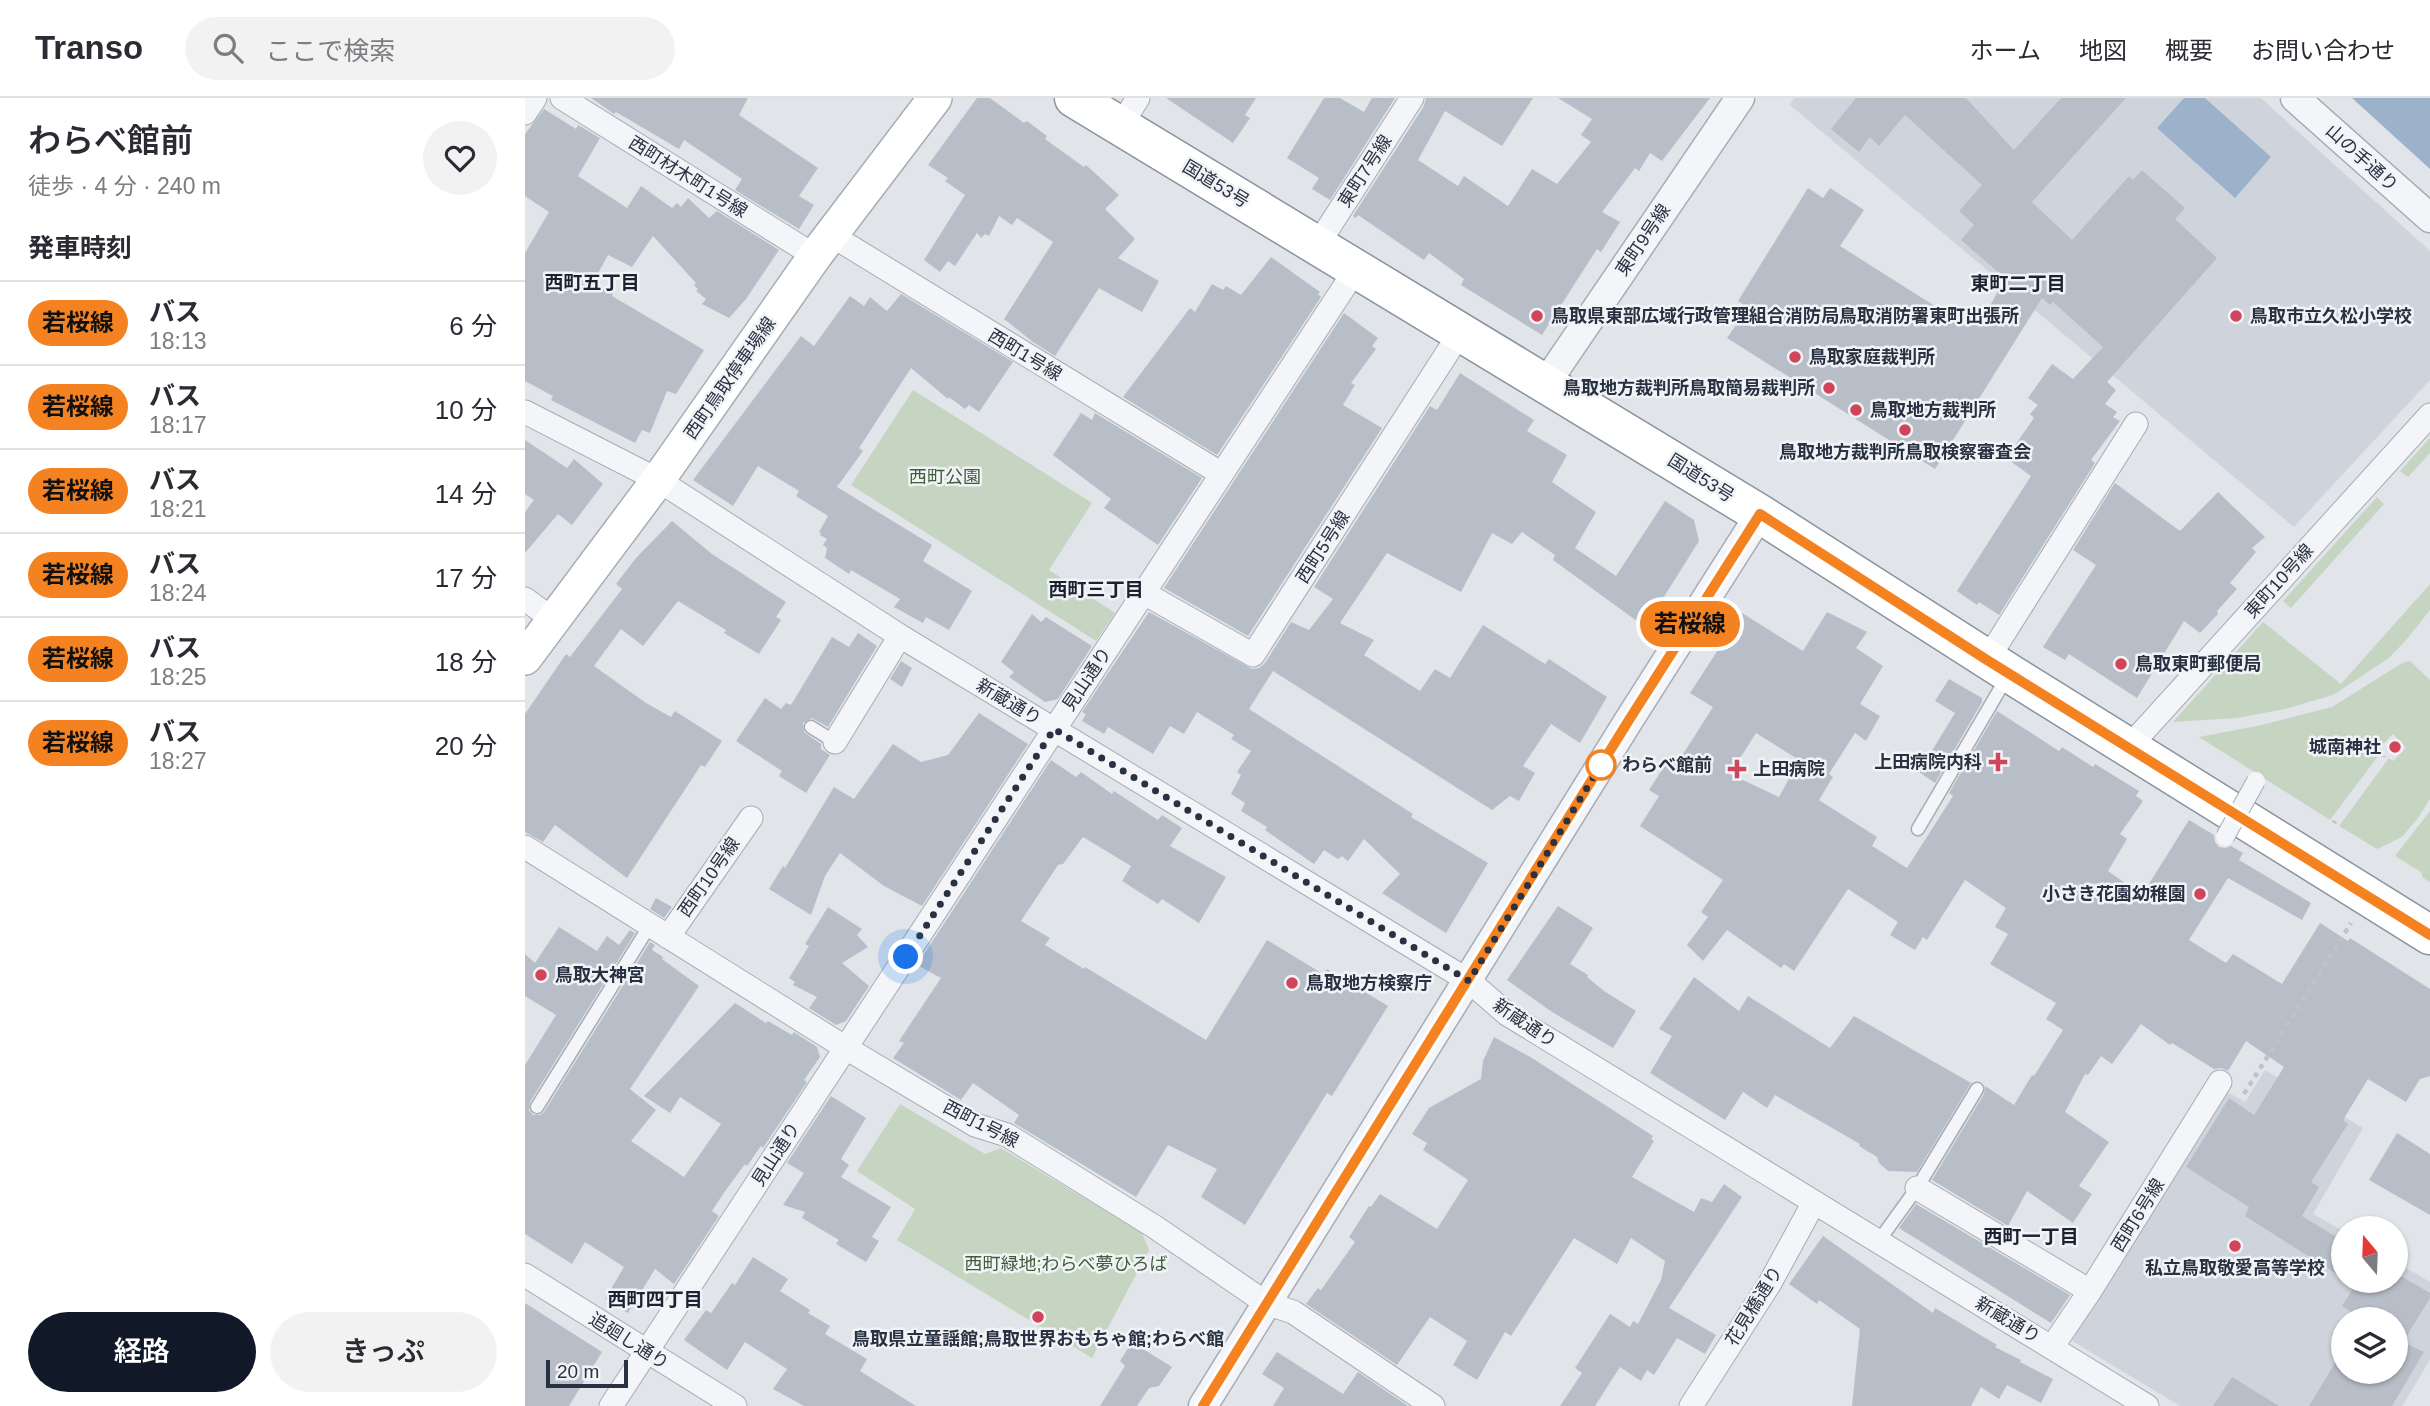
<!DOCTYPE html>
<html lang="ja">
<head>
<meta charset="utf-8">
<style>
  body { margin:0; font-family:Helvetica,"Noto Sans JP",sans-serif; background:#f2f2f3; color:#2b2b33; height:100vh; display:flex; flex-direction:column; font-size:26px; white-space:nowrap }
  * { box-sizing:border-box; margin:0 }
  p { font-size:23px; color:#7c7c81 }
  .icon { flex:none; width:38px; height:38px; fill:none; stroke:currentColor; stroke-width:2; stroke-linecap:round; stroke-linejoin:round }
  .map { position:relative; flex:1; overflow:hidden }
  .details { display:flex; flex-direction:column; background:#fff; width:525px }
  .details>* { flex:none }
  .badge { padding:0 14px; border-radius:23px; font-size:24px; line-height:46px }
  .needle { width:46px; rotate:341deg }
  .controls { position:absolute; left:1806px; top:1118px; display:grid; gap:14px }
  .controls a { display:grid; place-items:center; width:77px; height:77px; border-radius:50%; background:#fff; box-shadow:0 2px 5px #0004; font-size:35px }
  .scale { position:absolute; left:21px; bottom:18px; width:82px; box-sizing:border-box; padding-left:7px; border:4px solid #293242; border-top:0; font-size:19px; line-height:24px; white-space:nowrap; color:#293242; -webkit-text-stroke:5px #f1f3f7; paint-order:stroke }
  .you { position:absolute; width:35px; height:35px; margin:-18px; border:5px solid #fff; border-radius:50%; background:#1a73e8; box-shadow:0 0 0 10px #1a73e833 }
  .map>.badge { position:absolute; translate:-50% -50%; box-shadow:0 0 0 4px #fff }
  h2 { padding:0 28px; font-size:26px; line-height:63px }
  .round { display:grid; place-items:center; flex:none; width:74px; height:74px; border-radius:37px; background:#f2f2f3 }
  .overview { display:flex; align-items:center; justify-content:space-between; height:119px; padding:0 28px }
  h1 { font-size:33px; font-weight:600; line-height:52px }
  .button { display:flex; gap:14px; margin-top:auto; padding:14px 28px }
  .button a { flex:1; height:80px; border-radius:42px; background:#111827; color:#fff; font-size:28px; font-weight:600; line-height:80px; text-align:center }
  .button a+a { background:#f2f2f3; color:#2b2b33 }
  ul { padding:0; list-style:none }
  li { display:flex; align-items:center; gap:21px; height:84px; padding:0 28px; border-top:2px solid #e1e1e2 }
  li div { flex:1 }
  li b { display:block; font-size:26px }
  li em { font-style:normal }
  li .badge { min-width:77px; font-weight:700; text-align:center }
  header { display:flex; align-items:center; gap:42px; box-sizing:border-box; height:98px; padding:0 35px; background:#fff; border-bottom:2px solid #e1e1e2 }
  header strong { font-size:33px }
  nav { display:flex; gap:38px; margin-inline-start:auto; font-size:24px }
  .search { width:490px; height:63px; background:#f2f2f3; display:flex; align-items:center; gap:18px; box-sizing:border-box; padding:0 24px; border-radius:38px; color:#7c7c81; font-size:26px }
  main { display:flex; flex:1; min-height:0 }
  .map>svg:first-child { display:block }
</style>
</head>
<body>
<header>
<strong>Transo</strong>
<div class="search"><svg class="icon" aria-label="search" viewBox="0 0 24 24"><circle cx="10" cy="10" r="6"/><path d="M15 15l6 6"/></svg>ここで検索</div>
<nav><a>ホーム</a><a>地図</a><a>概要</a><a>お問い合わせ</a></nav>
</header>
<main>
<section class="details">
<div class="overview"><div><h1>わらべ館前</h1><p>徒歩 · 4 分 · 240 m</p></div><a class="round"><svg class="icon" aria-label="heart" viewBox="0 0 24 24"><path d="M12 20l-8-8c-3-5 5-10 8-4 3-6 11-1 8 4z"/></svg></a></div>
<h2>発車時刻</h2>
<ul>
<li><span class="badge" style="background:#f58220;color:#111">若桜線</span><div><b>バス</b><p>18:13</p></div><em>6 分</em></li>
<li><span class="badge" style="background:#f58220;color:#111">若桜線</span><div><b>バス</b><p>18:17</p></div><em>10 分</em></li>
<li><span class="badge" style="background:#f58220;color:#111">若桜線</span><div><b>バス</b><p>18:21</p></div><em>14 分</em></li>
<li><span class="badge" style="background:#f58220;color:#111">若桜線</span><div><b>バス</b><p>18:24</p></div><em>17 分</em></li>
<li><span class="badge" style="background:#f58220;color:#111">若桜線</span><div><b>バス</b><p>18:25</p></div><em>18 分</em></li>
<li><span class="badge" style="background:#f58220;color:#111">若桜線</span><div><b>バス</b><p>18:27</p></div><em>20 分</em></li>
</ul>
<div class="button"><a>経路</a><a>きっぷ</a></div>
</section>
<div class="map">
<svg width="1905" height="1308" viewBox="0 0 1905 1308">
  <rect width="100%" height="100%" fill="#e1e5ea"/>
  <path fill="#cfd4dc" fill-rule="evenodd" d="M1269,0H1736L1905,153V282L1769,429L1265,7Z
    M1740,972L1838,1030L1788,1116L1818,1133V1183H1871V1164L1905,1184V1262L1877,1308H1655L1544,1241L1699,992L1720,1004ZM1818,1222H1871V1274H1818Z"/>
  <path fill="#c6d4c2" d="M388,292L567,405L524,472L590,515L571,543L326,387Z
    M1905,340V355L1883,379L1875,373Z
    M1852,399L1859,406L1766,510L1758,503Z
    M1905,486V512L1882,541L1864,560L1808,597L1760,611L1712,620L1648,624L1738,524L1816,586Z
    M1885,563L1905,582V701L1893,720L1877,739L1852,751L1814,728L1864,660L1868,663L1881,650L1868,636L1854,650L1857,653L1805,722L1674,639L1737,627L1807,609L1877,565Z
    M1905,713V784L1898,780L1896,774L1870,758Z
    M375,1006L460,1056L476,1050L617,1135L624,1152L567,1260L372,1142L390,1111L332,1073Z"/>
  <path fill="#9cb2cb" d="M1659,0H1680L1746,59L1710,100L1632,30Z
    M1827,0H1905V71Z"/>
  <path fill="#b8bec7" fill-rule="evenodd" d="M66,0H223L214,17L293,70L274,98L289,107L274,131L210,92L217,81L159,42L154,51L91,14L89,16Z
    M452,0H465L499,25L502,23L522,38L520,41L559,69L561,67L594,97L580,111L610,141L593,160L634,183L617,214L574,190L530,258L508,244L479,221L528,144L492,120L487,127L474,118L464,138L460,136L456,140L452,135L430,168L423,163L415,174L399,162L440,97L420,83L423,80L403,67Z
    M641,0H731L720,17L725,20L708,45Z
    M799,0H815L839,14L847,0H870L805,102L787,91L794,80L762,60Z
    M901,0H1008L977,48L920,13L893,62L933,88L939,78L983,108L1007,71L1032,86L1066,44L1056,37L1067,21L1033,0H1185L1137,63L1125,55L1114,73L1110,70L1077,114L1095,124L1076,154L1072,151L1017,237L936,187L939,181L904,155L899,162L833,117L831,120L828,118L899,8Z
    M1331,0H1441L1489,52L1536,0H1601L1507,104L1547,142L1604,78L1608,82L1617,72L1660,110L1650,121L1692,160L1582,284L1591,292L1580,306L1592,314L1588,319L1595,323L1566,362L1570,365L1474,517L1454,504L1452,507L1432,493L1506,378L1481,360L1509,320L1505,316L1513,307L1503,300L1527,266L1548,281L1578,249L1528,204L1525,207L1517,200L1410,371L1202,240L1223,210L1213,203L1283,90L1298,100L1305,90L1339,112L1315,148L1443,229L1454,213L1460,217L1480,180L1436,142L1449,127L1434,113L1457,87L1380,17L1354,48L1345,39L1334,54L1306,31Z
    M19,11L51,31L53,27L75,40L53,78L102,110L116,88L147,110L152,105L156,109L163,100L184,120L192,113L254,152L221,201L204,220L177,206L181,201L171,193L173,191L169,187L171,185L128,138L107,169L83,157L68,184L88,196L87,198L179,252L151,296L142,293L125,335L117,332L110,345L26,302L28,298L0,283V155L24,114L0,98V36Z
    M746,159L795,194L793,196L796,199L692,357L598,299L665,210L670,214L687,186L698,192L701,188L716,197Z
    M376,196L488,264L454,314L444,307L440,311L424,299L423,301L386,270L334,350L338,353L312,389L407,447L398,463L447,493L424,532L401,519L398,525L369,509L375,501L326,472L324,476L300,460L302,450L298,447L302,441L295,437L296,435L294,434L303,418L271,398L274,393L233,368L208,408L168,382L276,238L289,248L325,198L339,208L345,199L362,213Z
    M819,215L853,240L847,248L851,251L826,285L830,287L818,307L857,330L723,538L639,490Z
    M935,275L1009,322L1002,333L1042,357L1027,384L1071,414L1050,450L1091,478L1140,403L1169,422L1174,443L1120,529L1028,462L1030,457L997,434L987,446L967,435L936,494L862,455L815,525L849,542L839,557L895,593L910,571L925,580L958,527L1020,566L1024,561L1082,599L1055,645L1026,626L998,668L1010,675L994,703L985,698L967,712L748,573L724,611L888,716L886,719L963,765L921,835L857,795L875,776L839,741L823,763L817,758L813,761L799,752L789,766L740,732L742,729L716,713L720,705L706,696L716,677L712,674L726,653L706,641L709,637L672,614L659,636L645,628L628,656L583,629L579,636L557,623L561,616L557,614L624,514L727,571L734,570L740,565L766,524L784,532L808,501L789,489L905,308L912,312Z
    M556,315L567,322L570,315L677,380L633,447L579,410L586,401L528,357Z
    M0,342L42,370L49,361L78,386L47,427L33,416L0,455V414L9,402L0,396Z
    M1590,385L1655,433L1693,394L1740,439L1727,450L1731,454L1705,485L1712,491L1692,513L1693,516L1675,535L1659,523L1612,600L1544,556L1540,562L1518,549L1571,467L1548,452Z
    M147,423L187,456L261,504L251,519L256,522L234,556L199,535L201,532L153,503L118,548L96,531L69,568L121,605L146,619L150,613L197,643L180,669L176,667L102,780L30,727L18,744L0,734V616L41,556L45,559L97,491L91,486L111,460Z
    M1302,514L1342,534L1331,550L1358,568L1335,606L1355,618L1341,643L1330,635L1304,676L1308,679L1294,702L1352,739L1347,748L1382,770L1428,698L1424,695L1472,613L1534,653L1537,649L1568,669L1570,666L1614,693L1611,698L1618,703L1595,736L1602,741L1583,773L1617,797L1664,722L1689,737L1690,744L1694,749L1701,750L1706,748L1718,755L1714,762L1786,805L1777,822L1703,780L1664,842L1701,865L1708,856L1757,886L1795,825L1823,843L1825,840L1905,891V978L1895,981L1881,1004L1843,981L1818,1022L1823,1026L1786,1084L1794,1089L1777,1118L1818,1143V1180L1720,1118L1724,1109L1661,1069L1704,1000L1729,1017L1759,969L1721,943L1703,973L1696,970L1689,971L1647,945L1645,947L1616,926L1587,966L1576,958L1563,977L1560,976L1540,1014L1584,1044L1554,1088L1567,1096L1548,1125L1502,1093L1483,1128L1407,1082L1459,996L1460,988L1489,1007L1507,977L1509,978L1538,932L1521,921L1531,905L1465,866L1483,836L1470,829L1481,810L1440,782L1402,842L1398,839L1390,852L1365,837L1373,824L1323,791L1269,873L1259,866L1256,870L1202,832L1178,863L1162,847L1183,819L1176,814L1198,782L1115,728L1134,698L1124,692L1142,664H1153L1188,609L1165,595L1217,515L1278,553ZM1231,635L1274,662L1254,699L1205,676Z
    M507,516L516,524L521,519L567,548L533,601L520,604L484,579L489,574L476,564Z
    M333,535L352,548L303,629L287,620L278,625L279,634L296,646V651L305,657L281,695L254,678L257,673L211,643L240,600L256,611L261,605L266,607L307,539L324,549Z
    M376,563L387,570L377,589L365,581Z
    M1424,581L1457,600V604L1410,685L1394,674L1430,615L1410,603Z
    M454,615L503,646L397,808L359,788L315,755L300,778L286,817L244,791L258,768L260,770L309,689L329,701L368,646L396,664L423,657Z
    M526,662L551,679L556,674L587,696L589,693L633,722L637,717L657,730L645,748L701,779L674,825L637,801L633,806L597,783L606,768L558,739L538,766L533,767L496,823L525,840L520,847L559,871L560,869L681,942L742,842L798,876L802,871L863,908L807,998L802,995L720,1127L676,1099L692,1071L643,1047L611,1099L489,1025L494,1017L448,985L436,1002L368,960L379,945L374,943L416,880L392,867Z
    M131,800L147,809L139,820L125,811Z
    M1033,808L1068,830L1045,866L1063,877L1062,879L1079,893L1111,913L1088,950L1027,914L982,882Z
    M303,809L337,831L332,837L343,849L317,865L344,888L321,923L311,927L284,910L292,899L268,887L270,884L264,880L284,848L280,846Z
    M34,829L72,853L82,838L94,847L105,832L110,835L5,1004L4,1012L8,1017H15L19,1014L125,844L130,847L127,852L138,859L137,861L174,888L105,991L131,1012L106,1043L159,1079L196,1026L155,999L145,1015L119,998L210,905L241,925L243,923L267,937L269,934L292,949L295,959L279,982L282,984L238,1050L236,1048L222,1068L220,1066L198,1096L187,1113L194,1118L149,1186L130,1171L103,1215L80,1201L99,1169L60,1144L47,1166L0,1136V967L31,917L0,898V856L10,865Z
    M1169,879L1214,913L1223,898L1305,950L1329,918L1446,985L1392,1074L1363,1073L1354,1065L1352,1059L1334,1048L1335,1046L1250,997L1242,1010L1218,994L1200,1022L1125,975L1147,938L1134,931Z
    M969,939L1007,960L1128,1038L1126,1041L1129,1043L1107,1079L1169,1114L1176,1100L1187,1104L1199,1086L1217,1099L1144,1210L1191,1237L1180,1256L1152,1240L1129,1277L1122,1272L1116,1283L1095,1269L1070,1308H1035L1057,1275L1050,1270L1085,1216L1105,1229L1108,1223L1113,1226L1136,1182L1140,1163L1106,1140L1092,1166L1049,1140L986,1238L980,1234L952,1282L928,1267L942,1243L905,1219L872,1267L781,1206L793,1190L796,1192L830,1144L824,1139L844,1108L846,1109L855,1096L912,1131L943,1082L898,1052L902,1045L887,1036L904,1010L956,981L958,963Z
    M306,998L341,1020L316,1061L324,1067L316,1079L366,1109L347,1139L354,1143L341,1164L311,1146L314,1142L277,1120L280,1114L258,1107L279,1075L262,1065Z
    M1872,1035L1905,1056V1117L1844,1082Z
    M1391,1106L1545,1197L1526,1225L1374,1130Z
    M1298,1138L1408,1215L1410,1210L1472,1247L1470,1249L1496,1262L1495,1264L1528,1281L1516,1305L1482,1287L1474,1301L1456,1289L1446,1308H1327L1335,1231L1294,1202L1292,1206L1264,1186Z
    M228,1159L263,1181L255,1193L285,1212L283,1215L305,1228L300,1236L342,1261L335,1273L391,1308H279L248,1291L262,1271L220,1244L202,1272L159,1242L181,1212L186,1215L207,1185L210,1187Z
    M1871,1175L1905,1195V1200L1878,1244L1899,1254L1867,1308H1784L1810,1265L1818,1269V1274H1871V1222H1839L1817,1208L1833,1183H1871Z
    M0,1205L77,1254L44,1308H0Z
    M607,1244L647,1269L634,1288L624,1290L612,1308H575L600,1268L595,1263Z
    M752,1254L818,1296L833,1274L883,1308H748L759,1290L737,1276Z
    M1707,1279L1754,1308H1688Z"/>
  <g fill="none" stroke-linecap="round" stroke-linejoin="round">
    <defs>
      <path id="service" d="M286,629L310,644
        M1393,731L1482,579
        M12,1009L125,827
        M1353,1144L1392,1090L1452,991"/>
      <path id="minor" d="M37,0L290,158
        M0,15L10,0
        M595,29L613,0
        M306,137L695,375
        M793,146L887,0
        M0,314L133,382L375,538L944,883L982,916L1622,1308
        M619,495L728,557L935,235
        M0,501L29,522
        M1462,562L1611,326
        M310,644L375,538
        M1603,650L1905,317
        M0,749L321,950L450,1027L482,1037L630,1129L741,1205L768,1214L908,1308
        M143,839L226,720
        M1392,1090L1565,1193
        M0,1177L210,1308
        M1527,1249L1565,1193L1695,984
        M86,1308L831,171
        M1166,1308L1245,1185L1288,1106"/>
      <path id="tertiary" d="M1770,0L1905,120
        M1021,285L1215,0
        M678,1308L1104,622L1235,416"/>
      <path id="secondary" d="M0,560L133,382L290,158L410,0"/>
      <path id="trunk" d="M549,0L1235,416L1484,575L1905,837"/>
    </defs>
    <use href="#service" stroke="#a6acb4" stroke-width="15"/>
    <use href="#minor" stroke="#a6acb4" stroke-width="25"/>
    <use href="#tertiary" stroke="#a6acb4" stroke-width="31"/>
    <use href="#secondary" stroke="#a6acb4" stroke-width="36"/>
    <use href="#trunk" stroke="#8892a1" stroke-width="41"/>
    <path stroke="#bfc2c9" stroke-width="4.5" stroke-dasharray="5 5" stroke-linecap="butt" d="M1859,659V658
      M1809,725L1810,723
      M1719,996L1826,825"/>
    <use href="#service" stroke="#f4f5f8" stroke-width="12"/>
    <use href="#minor" stroke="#f4f5f8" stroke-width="23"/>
    <use href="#tertiary" stroke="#f4f5f8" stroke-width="28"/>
    <use href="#secondary" stroke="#fff" stroke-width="33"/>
    <use href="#trunk" stroke="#fff" stroke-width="38"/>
    <defs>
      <path id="pedestrian-bridge" d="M1700,739L1731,683"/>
    </defs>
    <use href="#pedestrian-bridge" stroke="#a6acb4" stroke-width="20" stroke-linecap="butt"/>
    <use href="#pedestrian-bridge" stroke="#f4f5f8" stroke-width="18"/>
  </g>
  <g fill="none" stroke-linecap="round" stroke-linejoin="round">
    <defs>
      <path id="line" d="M678,1308L1104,622L1235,416L1462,562L1905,837"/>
    </defs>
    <use href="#line" stroke="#fff" stroke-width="16"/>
    <use href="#line" stroke="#f58220" stroke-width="10"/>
    <path stroke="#293242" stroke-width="7" stroke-dasharray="0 12.6" d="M381,859L529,631L944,883L1076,667"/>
  </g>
  <g fill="#d14459" stroke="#f1f3f7" stroke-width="2.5">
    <circle cx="1012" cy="218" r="7"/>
    <circle cx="1711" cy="218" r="7"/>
    <circle cx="1270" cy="259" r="7"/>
    <circle cx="1304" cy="290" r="7"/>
    <circle cx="1331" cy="312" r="7"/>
    <circle cx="1380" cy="332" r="7"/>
    <circle cx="1596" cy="566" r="7"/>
    <circle cx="1870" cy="649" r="7"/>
    <path d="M1469.5 653.5h7v7h7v7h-7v7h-7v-7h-7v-7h7z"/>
    <path d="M1208.5 660.5h7v7h7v7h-7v7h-7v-7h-7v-7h7z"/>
    <circle cx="1675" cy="796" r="7"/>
    <circle cx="16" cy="877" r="7"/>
    <circle cx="767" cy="885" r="7"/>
    <circle cx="1710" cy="1148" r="7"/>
    <circle cx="513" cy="1219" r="7"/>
  </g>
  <circle fill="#fff" stroke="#f58220" stroke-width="3.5" cx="1076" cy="667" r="14"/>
  <g text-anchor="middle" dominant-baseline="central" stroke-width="5" stroke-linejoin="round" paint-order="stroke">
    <g font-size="18" fill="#293242" stroke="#f1f3f7">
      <text transform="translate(1837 60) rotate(42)">山の手通り</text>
      <text transform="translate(840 73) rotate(-57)">東町7号線</text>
      <text transform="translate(163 79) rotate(32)">西町材木町1号線</text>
      <text transform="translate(691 86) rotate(31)">国道53号</text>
      <text transform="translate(1118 142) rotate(-56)">東町9号線</text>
      <text transform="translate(500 257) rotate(31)">西町1号線</text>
      <text transform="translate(205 280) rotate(-55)">西町鳥取停車場線</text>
      <text transform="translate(1176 380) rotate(32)">国道53号</text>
      <text transform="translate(798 449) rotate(-57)">西町5号線</text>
      <text transform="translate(1754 483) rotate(-48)">東町10号線</text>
      <text transform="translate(562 581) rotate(-56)">見山通り</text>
      <text transform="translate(484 604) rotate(31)">新蔵通り</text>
      <text transform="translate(184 779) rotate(-55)">西町10号線</text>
      <text transform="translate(1000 925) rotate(34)">新蔵通り</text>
      <text transform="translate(456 1026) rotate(27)">西町1号線</text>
      <text transform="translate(251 1056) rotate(-57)">見山通り</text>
      <text transform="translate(1613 1117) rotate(-58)">西町6号線</text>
      <text transform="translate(1229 1208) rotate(-58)">花見橋通り</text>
      <text transform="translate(1483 1222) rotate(31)">新蔵通り</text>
      <text transform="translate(104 1243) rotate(32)">追廻し通り</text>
    </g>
    <g font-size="18" font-weight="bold" fill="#293242" stroke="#f1f3f7" text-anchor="start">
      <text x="1026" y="218">鳥取県東部広域行政管理組合消防局鳥取消防署東町出張所</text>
      <text x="1725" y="218">鳥取市立久松小学校</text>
      <text x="1284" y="259">鳥取家庭裁判所</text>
      <text x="1290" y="290" text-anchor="end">鳥取地方裁判所鳥取簡易裁判所</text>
      <text x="1345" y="312">鳥取地方裁判所</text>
      <text x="1380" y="354" text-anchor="middle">鳥取地方裁判所鳥取検察審査会</text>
      <text x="1610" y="566">鳥取東町郵便局</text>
      <text x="1856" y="649" text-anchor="end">城南神社</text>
      <text x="1457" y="664" text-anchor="end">上田病院内科</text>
      <text x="1228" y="671">上田病院</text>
      <text x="1661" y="796" text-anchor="end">小さき花園幼稚園</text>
      <text x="30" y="877">鳥取大神宮</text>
      <text x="781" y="885">鳥取地方検察庁</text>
      <text x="1710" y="1170" text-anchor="middle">私立鳥取敬愛高等学校</text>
      <text x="513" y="1241" text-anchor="middle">鳥取県立童謡館;鳥取世界おもちゃ館;わらべ館</text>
    </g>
    <g font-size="18" fill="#3d5e36" stroke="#f1f3f7">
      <text x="420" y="379">西町公園</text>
      <text x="541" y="1166">西町緑地;わらべ夢ひろば</text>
    </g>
    <g font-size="18" font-weight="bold" fill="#293242" stroke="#f1f3f7" text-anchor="start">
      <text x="1097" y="667">わらべ館前</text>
    </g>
    <g font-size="19" font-weight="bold" fill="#1b2333" stroke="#f1f3f7">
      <text x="67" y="184">西町五丁目</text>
      <text x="1493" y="185">東町二丁目</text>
      <text x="571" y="491">西町三丁目</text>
      <text x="1506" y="1138">西町一丁目</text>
      <text x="130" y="1201">西町四丁目</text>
    </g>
  </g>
</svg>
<div class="controls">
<a><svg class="needle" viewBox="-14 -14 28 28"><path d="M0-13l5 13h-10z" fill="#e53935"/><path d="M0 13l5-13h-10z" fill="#7c7c81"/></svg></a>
<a><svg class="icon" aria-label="layers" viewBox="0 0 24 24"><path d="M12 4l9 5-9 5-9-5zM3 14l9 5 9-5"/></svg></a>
</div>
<div class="scale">20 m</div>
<div class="you" style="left:381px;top:859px"></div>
<b class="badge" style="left:1165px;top:526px;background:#f58220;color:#111">若桜線</b>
</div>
</main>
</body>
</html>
